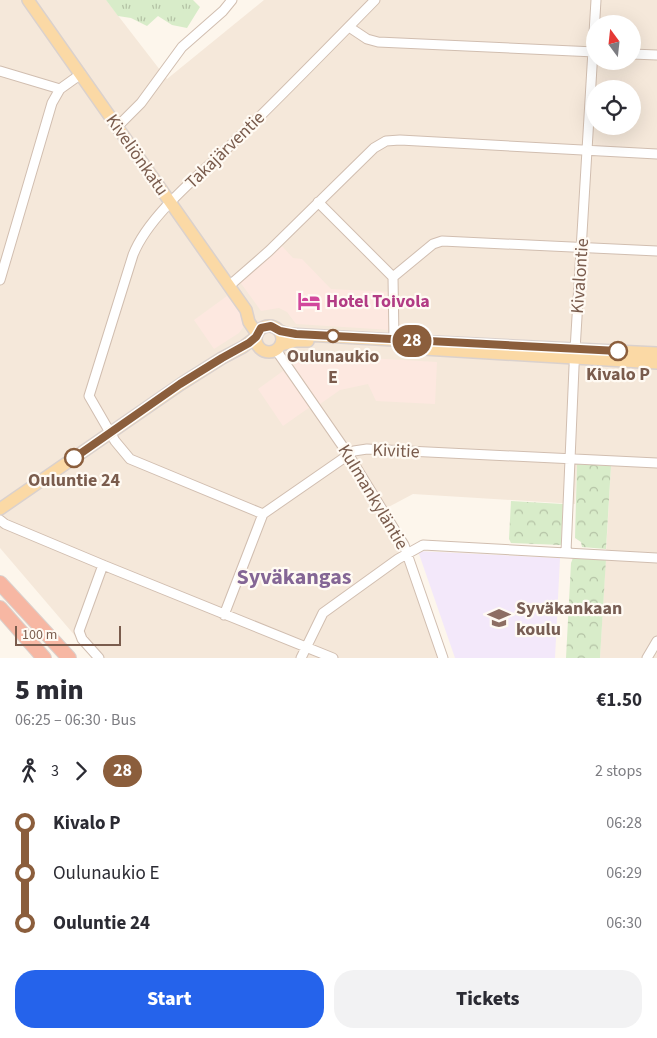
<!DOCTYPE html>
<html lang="en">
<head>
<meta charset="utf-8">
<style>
  body { margin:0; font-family:"Source Sans 3",sans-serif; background:#f2f2f3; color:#2b2b33; height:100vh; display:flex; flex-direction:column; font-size:19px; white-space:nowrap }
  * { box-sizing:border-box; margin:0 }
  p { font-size:16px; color:#7c7c81 }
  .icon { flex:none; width:28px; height:28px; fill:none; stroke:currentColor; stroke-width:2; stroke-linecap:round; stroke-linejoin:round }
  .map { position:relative; height:658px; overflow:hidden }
  .side { display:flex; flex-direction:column; background:#fff; flex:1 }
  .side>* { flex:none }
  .badge { padding:0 10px; border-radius:16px; font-size:18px; line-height:32px }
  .needle { width:32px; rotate:345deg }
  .tools { position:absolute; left:586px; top:15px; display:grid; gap:10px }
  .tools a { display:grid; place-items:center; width:55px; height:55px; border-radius:50%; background:#fff; box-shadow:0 5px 20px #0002; font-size:25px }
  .scale { position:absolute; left:15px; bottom:12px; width:106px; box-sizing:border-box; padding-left:5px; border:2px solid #7a5c4d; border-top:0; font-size:14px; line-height:18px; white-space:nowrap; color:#7a5c4d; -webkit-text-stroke:4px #fffaf3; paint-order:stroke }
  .map>.badge { position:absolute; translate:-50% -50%; box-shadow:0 0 0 2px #fff }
  .legs { display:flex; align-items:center; gap:8px; height:55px; padding:0 15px; font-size:16px }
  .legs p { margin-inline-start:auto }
  .head { display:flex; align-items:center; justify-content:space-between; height:85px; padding:0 15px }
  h1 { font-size:28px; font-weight:800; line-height:38px }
  .button { display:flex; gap:10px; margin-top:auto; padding:10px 15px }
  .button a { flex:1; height:58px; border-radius:20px; background:#2563eb; color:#fff; font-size:20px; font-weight:800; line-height:58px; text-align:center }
  .button a+a { background:#f2f2f3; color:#2b2b33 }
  ul { padding:0 15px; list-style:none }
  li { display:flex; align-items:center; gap:18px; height:50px; font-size:19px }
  li i { display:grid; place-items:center; width:8px; height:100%; margin:0 6px; background:currentColor }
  li i::after { content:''; width:12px; height:12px; margin:-6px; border:4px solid; border-radius:50%; background:#fff }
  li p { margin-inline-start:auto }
  li:first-child i { background:linear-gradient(#0000 50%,currentColor 0) }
  li:last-child i { background:linear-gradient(currentColor 50%,#0000 0) }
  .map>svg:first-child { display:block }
</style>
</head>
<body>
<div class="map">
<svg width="657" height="658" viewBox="0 0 657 658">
  <defs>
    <pattern id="grass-tufts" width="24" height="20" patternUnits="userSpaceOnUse" patternTransform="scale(1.25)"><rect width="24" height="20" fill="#d8ecc9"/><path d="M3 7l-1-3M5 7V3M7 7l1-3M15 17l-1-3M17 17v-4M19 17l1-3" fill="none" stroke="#b4c2a5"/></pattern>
    <pattern id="forest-crowns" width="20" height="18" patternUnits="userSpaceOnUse" patternTransform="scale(1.25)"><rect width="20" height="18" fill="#d8ecc9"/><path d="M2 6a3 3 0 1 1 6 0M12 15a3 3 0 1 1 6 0" fill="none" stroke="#b4c2a5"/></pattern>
  </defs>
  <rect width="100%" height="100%" fill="#fdf6ec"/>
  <path fill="#f5e8da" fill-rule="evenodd" d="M0,0H106L167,79L264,0H657V658H600L611,466L577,464L575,504L413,494L381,511L407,561L438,658H94L0,548ZM595,24H632V61H595ZM595,89H632V126H595Z"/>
  <path fill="#fde8e0" d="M281,245L293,258L302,259L331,289L392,292L391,330L296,324L287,312L279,308L261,311L240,282Z
    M227,296L247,322L239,333L214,349L194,320Z
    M300,354L437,362L435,404L376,401L368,384L340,390L320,404L290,360Z
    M283,371L310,407L283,426L258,389Z"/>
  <path fill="#f3e8fa" d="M418,551L560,558L555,658H455Z"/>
  <path fill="url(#grass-tufts)" d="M106,0H193L200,7L187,28L172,25L158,16L147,26L131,18L118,16Z"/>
  <path fill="url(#forest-crowns)" d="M577,464L611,466L606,549L582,547L581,542L575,538Z
    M511,501L563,504L561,545L511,543L509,539Z
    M573,558L606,559L600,658H566L571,563Z"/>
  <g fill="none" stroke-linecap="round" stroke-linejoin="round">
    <defs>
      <path id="minor" d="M349,27L367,39L378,42L595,52
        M632,54L657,55
        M0,71L60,89
        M118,126L141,103L182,47L223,11L232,0
        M318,202L393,277
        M393,277L433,244L442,241L657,251
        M393,277L394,340
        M0,280L52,103L60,89L81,74
        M229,286L269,251L374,148L386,141L400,140L657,154
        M276,350L348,454L404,545L443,658
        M263,514L130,459L115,441L89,396L133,255C149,214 203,172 236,140C283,94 329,47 375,0
        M0,520L5,524L103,565L333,658
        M566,552L574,367L596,0
        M224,615L263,514L354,451L367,449L657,463
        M99,658L82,639L79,631L103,565
        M301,658L323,613L398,559L423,545L657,558
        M647,658L657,641"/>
      <path id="major" d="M28,0L246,310L249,322L257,334
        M256 339a13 13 0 1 1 26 0a13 13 0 1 1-26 0Z
        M280,331L288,334L394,340L657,353
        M281,345L296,341H308
        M424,349L657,363
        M0,509L181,384L222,358L243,347L256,337"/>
      <path id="highway" d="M0,583L69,658
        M0,608L44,658"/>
    </defs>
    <use href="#minor" stroke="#d1beb0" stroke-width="11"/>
    <use href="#major" stroke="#dad1cd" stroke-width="14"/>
    <use href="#highway" stroke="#dad1cd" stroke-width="16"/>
    <use href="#minor" stroke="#fff" stroke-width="9"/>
    <use href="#major" stroke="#fbd9a5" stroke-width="11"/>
    <use href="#highway" stroke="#f7b7a3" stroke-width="14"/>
  </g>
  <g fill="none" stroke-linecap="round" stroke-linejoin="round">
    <defs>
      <path id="line-1" d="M74,458L180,384L222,358L249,343L256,337L261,328L271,326L280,331L296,334L618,351"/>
    </defs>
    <use href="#line-1" stroke="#fff" stroke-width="11"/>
    <use href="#line-1" stroke="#8b5e3c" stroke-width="8"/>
  </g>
  <defs>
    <symbol id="hotel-bare" viewBox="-9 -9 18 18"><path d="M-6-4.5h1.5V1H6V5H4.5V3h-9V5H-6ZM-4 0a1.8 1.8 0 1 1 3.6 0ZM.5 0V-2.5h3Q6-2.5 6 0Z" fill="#d1479c" stroke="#fffaf3" stroke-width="2.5" paint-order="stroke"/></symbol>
    <symbol id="school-bare" viewBox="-9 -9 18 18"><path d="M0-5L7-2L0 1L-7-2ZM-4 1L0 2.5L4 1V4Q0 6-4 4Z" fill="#8d6e63" stroke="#fffaf3" stroke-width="2.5" paint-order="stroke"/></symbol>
  </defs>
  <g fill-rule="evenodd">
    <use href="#hotel-bare" x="293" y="285" width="32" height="32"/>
    <use href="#school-bare" x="483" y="602" width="32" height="32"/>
  </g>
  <g fill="#fff" stroke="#8b5e3c" stroke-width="2.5">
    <circle cx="333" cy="336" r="6"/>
    <circle cx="618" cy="351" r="9"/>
    <circle cx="74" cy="458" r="9"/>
  </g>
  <g text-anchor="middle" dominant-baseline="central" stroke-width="4.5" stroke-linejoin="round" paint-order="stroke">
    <g font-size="18" fill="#7a5c4d" stroke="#fffaf3">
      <text transform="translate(225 150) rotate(-44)">Takajärventie</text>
      <text transform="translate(137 155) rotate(55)">Kiveliönkatu</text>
      <text transform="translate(580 276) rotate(-86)">Kivalontie</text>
      <text transform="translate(396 451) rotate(2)">Kivitie</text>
      <text transform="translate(373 497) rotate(59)">Kulmankyläntie</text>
    </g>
    <g font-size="18" font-weight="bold" fill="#b23c85" stroke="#fffaf3" text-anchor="start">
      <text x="326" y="301">Hotel Toivola</text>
    </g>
    <g font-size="18" font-weight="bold" fill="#7a5c4d" stroke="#fffaf3">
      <text x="333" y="356">Oulunaukio<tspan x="333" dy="21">E</tspan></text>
      <text x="618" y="374">Kivalo P</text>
      <text x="74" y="480">Ouluntie 24</text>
    </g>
    <g font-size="18" font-weight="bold" fill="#785e54" stroke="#fffaf3" text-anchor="start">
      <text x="516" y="608">Syväkankaan<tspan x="516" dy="21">koulu</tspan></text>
    </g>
    <g font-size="22" font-weight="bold" fill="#846695" stroke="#fffaf3">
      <text x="294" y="577">Syväkangas</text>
    </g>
  </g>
</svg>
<div class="tools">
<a><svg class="needle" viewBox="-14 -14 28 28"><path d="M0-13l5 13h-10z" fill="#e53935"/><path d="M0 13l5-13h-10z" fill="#7c7c81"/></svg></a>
<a><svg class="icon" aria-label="locate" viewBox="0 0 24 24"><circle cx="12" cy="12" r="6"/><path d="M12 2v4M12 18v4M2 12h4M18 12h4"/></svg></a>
</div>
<div class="scale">100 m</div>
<b class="badge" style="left:412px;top:341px;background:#8b5e3c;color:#fff">28</b>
</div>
<section class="side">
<div class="head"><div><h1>5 min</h1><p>06:25 – 06:30 · Bus</p></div><b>€1.50</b></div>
<div class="legs"><svg class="icon" aria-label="walk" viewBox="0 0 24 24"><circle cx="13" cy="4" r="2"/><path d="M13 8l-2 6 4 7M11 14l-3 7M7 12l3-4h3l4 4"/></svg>3<svg class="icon" aria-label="forward" viewBox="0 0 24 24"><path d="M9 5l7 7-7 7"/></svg><b class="badge" style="background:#8b5e3c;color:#fff">28</b><p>2 stops</p></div>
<ul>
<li><i style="color:#8b5e3c"></i><b>Kivalo P</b><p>06:28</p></li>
<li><i style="color:#8b5e3c"></i><span>Oulunaukio E</span><p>06:29</p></li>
<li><i style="color:#8b5e3c"></i><b>Ouluntie 24</b><p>06:30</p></li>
</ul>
<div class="button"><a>Start</a><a>Tickets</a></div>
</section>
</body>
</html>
